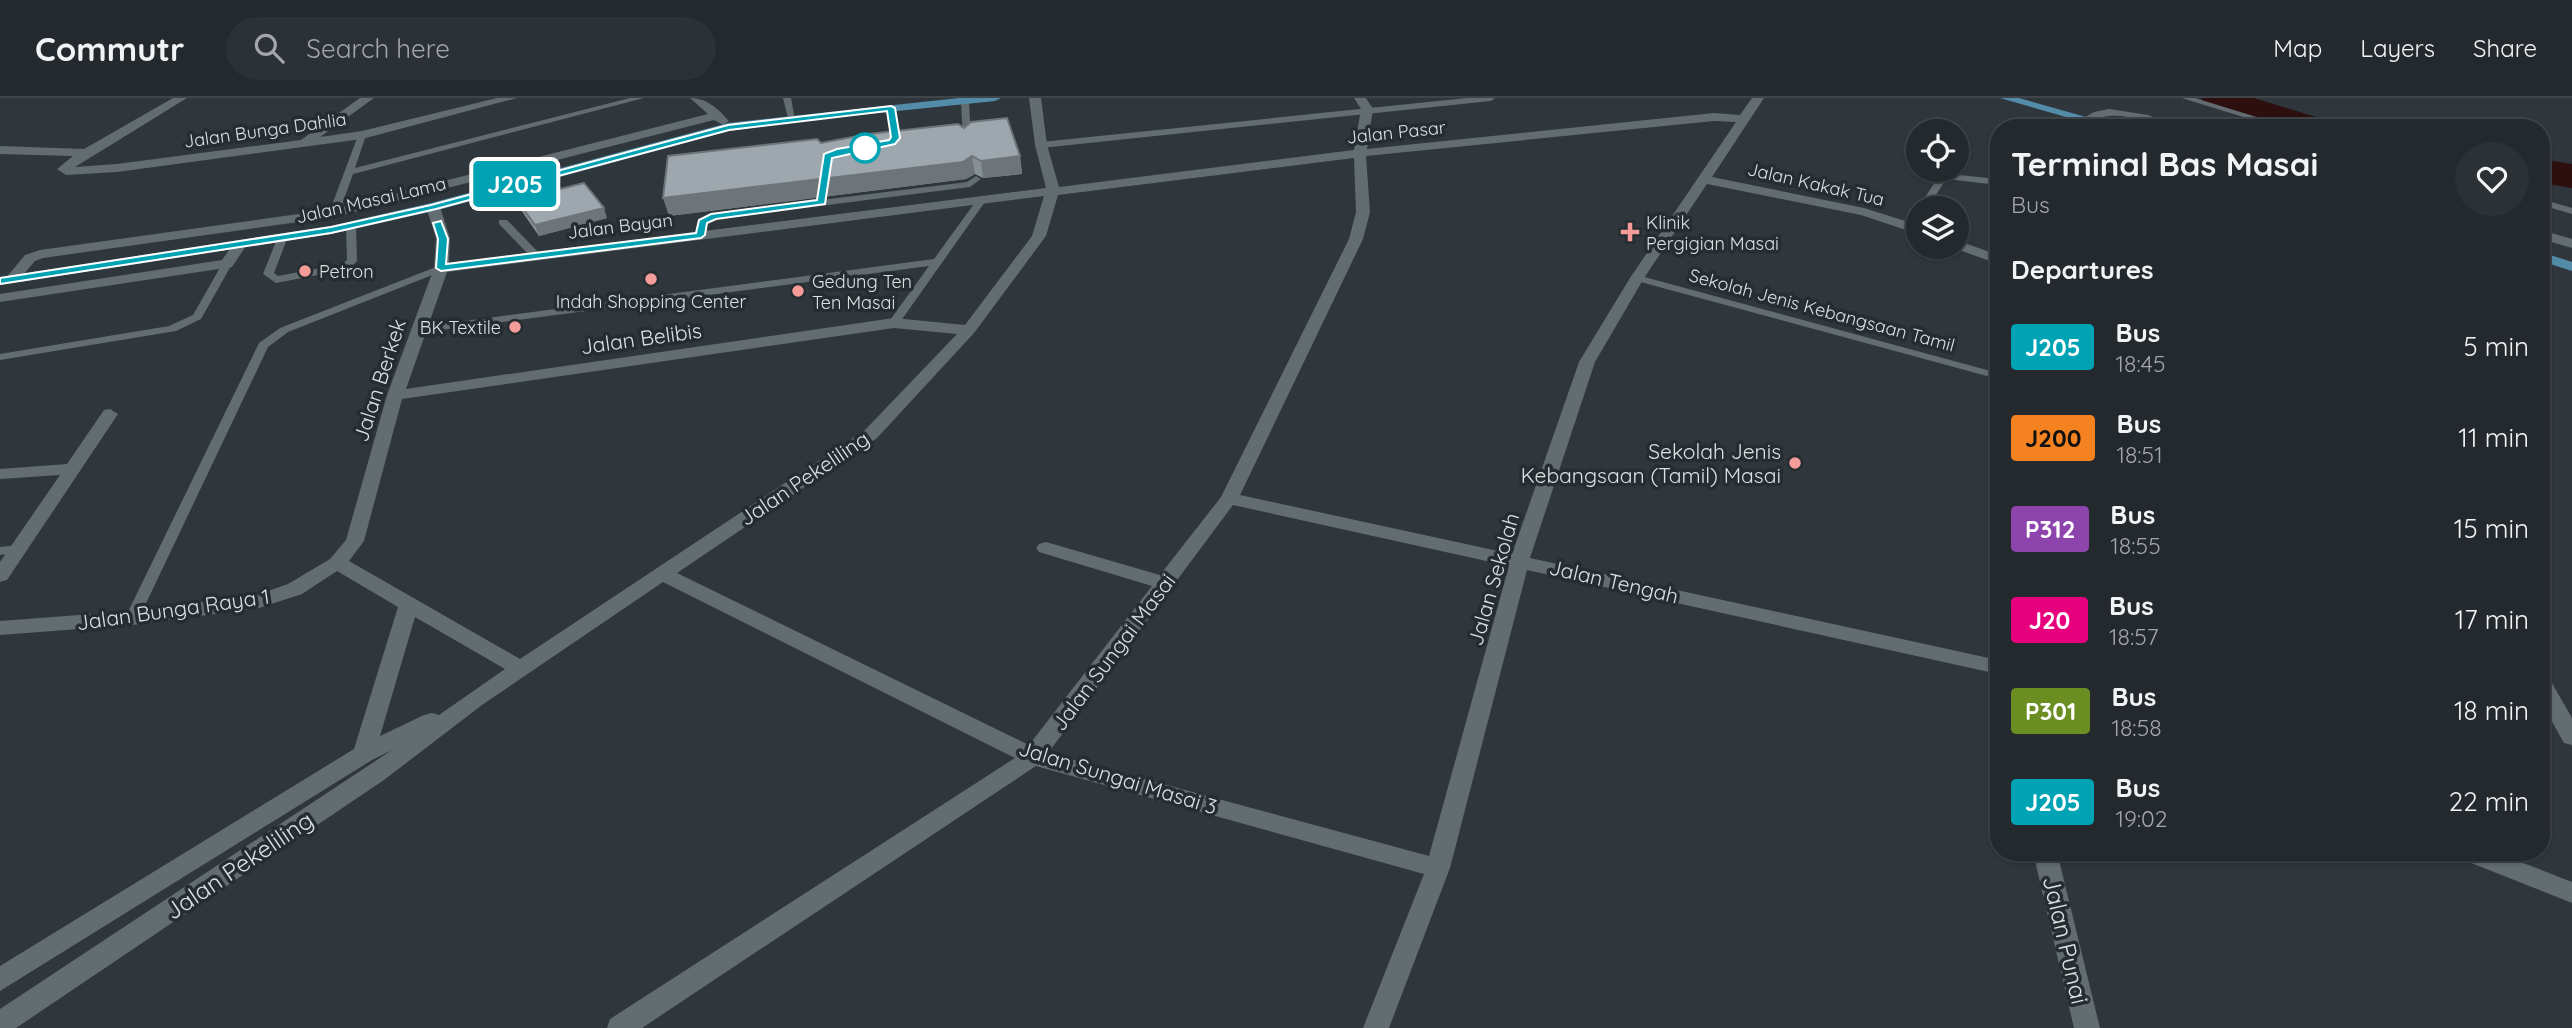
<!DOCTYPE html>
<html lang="en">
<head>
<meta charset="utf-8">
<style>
  body { margin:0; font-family:Quicksand,sans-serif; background:#2b3135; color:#f1f3f6; height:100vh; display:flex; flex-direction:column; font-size:26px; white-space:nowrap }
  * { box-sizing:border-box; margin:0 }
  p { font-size:23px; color:#a3a6aa }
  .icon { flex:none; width:38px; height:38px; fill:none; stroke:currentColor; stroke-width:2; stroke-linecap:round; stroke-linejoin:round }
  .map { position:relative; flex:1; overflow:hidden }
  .drawer { position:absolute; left:1990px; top:21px; width:560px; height:742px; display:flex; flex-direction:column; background:#23292d; border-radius:28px; box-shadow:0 2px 5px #0004,0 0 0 2px #404549 }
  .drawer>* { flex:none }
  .badge { padding:0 14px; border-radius:5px; font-size:24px; line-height:46px }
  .fabs { position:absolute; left:1906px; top:21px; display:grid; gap:14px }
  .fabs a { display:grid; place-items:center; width:63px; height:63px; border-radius:50%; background:#23292d; box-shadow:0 2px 5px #0004,0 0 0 2px #404549; font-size:35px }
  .map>.badge { position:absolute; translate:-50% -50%; box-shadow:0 0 0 4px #fff }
  h2 { padding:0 21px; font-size:26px; line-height:63px }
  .round { display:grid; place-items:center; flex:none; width:74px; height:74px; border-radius:37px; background:#2b3135 }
  .headline { display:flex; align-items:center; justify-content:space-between; height:119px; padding:0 21px }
  h1 { font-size:33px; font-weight:800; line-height:52px }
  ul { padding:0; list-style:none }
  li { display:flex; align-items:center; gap:21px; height:91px; padding:0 21px }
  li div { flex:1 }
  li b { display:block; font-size:26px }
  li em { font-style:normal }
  li .badge { min-width:77px; font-weight:700; text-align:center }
  header { display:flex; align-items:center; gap:42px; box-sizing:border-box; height:98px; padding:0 35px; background:#23292d; border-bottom:2px solid #404549 }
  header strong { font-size:33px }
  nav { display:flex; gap:38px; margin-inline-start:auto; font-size:24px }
  .search { width:490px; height:63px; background:#2b3135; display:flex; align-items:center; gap:18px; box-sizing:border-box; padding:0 24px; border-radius:38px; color:#a3a6aa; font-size:26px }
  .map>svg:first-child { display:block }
</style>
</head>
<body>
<header>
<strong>Commutr</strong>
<div class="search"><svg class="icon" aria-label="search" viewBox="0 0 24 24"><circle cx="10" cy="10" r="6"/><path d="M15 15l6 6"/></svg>Search here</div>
<nav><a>Map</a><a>Layers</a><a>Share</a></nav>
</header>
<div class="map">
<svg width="2572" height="930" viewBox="0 0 2572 930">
  <rect width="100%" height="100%" fill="#2f373c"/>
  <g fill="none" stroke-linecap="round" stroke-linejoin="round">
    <path fill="#2e0f0f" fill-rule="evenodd" d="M2201,0H2254L2326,22L2331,30H2275L2206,7Z
      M2541,61L2572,66V90L2541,85Z"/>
    <path fill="#636c71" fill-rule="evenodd" d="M630,0H644L353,76L339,115L334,118L329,115L359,35L366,37L355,70Z
      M783,0H791L795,22L788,20Z
      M965,0L969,3L971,42L967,45L963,42L961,3Z
      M1467,0H1495L1491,3L1041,50L1036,47L1041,44Z
      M2182,0H2195L2292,30H2278Z
      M891,7L895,10L899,40L886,48L882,45L890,39L887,10Z
      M1943,72H1951L1949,76L1998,81V87L1946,81L1928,110H1918Z
      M976,78L981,81L970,89L716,121L707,125L704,139L695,137L698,122L714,115L951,86L967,84Z
      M982,98L987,101L898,227L894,228L888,225L929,168L418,235L412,232L418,229L934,161L979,99Z
      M2541,101L2572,110V116L2541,107Z
      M499,122H507L540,156V160H532L499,126Z
      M351,124L356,127L357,163L349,171L276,185L263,176L277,141L282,138L287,141L274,175L278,178L342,166L347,162L346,127Z
      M227,163L232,166L201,221L176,233L0,262V256L169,228L193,217L222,166Z
      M441,167L445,168V172L288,234L268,249L139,520L137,523H127L125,520L259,245L280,230Z
      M1637,177L1998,275V281L1633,182V178Z
      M18,447L23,448L25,451L23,454L0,457V449Z"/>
    <path fill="#636c71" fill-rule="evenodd" d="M173,0H187L75,69L117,66L301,42L360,0H374L320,39L362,33L497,0H517L362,41L117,74L66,77L57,71L73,58L0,56V48L84,51Z
      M690,0C708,0 719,12 729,23L723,27L714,22L334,119L43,160L35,163L17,184H7L5,181L25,157L40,152L334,111L708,16Z
      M1029,0H1041L1047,47L1059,89L1354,52L1361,11L1354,0H1366L1373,11L1367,51L1714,15L1740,17L1752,0H1764L1712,79L1864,110L1918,127V136L1861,117L1707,86L1644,180L1595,264L1530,460L1998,562V576L1527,472L1450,770L1389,930H1363L1424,776L1036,668L642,930H607L610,921L1015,660L663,484L482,607L384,682L16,930H0V911L392,652L372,662L0,893V868L354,651L398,509L337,473L302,496L259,510L132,527L0,537V523L132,513L257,497L288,486L330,461L346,442L387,297L434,170L436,140L426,109L428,106L433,105L440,109L450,140L449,165L1046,90L1035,47ZM1714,23L1736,24L1630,180L1579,264L1512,456L1240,397L1363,141L1370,114L1366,58ZM1354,60L1356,114L1349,141L1221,399L1160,477L1046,444L1039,446L1036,450L1039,454L1152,488L1029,647L677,475L877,340L974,235L1046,138L1058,97ZM1044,98L1032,138L965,227L894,220L406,291L447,174ZM894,230L957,236L865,332L520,561L349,463L364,443L402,301ZM1233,407L1509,468L1429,758L1048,655ZM415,519L505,571L439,617L432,615L424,617L380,638Z
      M2109,11L2148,17L2183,30C2158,30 2135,16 2110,18C2102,18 2095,22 2088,25L2082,21L2094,14Z
      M2541,132L2572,141V150L2541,141Z
      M1956,142L1998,157V166L1951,149H1956Z
      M239,144L246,148L232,169L0,204V196L222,162L234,145Z
      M110,311L118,316L7,482L0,484V464L60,377L0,381V371L67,366L104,312Z
      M2541,577L2549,580L2572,620V647L2564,645L2541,604Z
      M2033,754H2057L2100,930H2074Z
      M2457,754H2495L2572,784V805L2461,761Z"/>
    <path fill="#538ca8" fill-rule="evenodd" d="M959,0H1001L995,3L809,22L729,33L438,112L331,136L0,187V179L331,128L431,105L728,25Z
      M2000,0H2019L2125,30H2104Z
      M2541,154L2572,164V173L2541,163Z"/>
  </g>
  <path fill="#879095" d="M964,30L1020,58L1022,76L983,80L975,76L966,81L669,118L821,45Z
    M517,102L607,120L539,138L521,112Z"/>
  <path fill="#6e7579" d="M972,58L975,76L966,81L669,118L663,100Z
    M1020,58L1022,76L983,80L981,63Z
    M604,110L607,120L539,138L535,127Z"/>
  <path fill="#9da7ad" stroke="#6e7579" stroke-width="2" d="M1007,20L1020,58L981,63L972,58L963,64L663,100L668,58L817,41L821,45L869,36L958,26L964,30L971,24Z
    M584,85L604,110L535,127L517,102Z"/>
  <path fill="#00a3b4" stroke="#fff" stroke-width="2" d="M891,8L895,10L900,40L895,46L832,60L825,106L716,121L707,125L705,137L701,140L441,173L436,170L438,141L433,125L441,123L448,141L446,166L696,135L699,122L711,116L817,102L824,56L837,51L889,42L891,39L887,13L729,32L436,111L331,135L0,186V180L331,129L431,107L728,27Z"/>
  <circle fill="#fff" stroke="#00a3b4" stroke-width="3.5" cx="865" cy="50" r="14"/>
  <g fill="#f59b98" stroke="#252d31" stroke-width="2.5">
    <path d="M1626.5 123.5h7v7h7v7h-7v7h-7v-7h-7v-7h7z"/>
    <circle cx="305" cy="173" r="7"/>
    <circle cx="651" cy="181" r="7"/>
    <circle cx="798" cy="193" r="7"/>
    <circle cx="515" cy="229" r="7"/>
    <circle cx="1795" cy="365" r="7"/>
  </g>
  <g text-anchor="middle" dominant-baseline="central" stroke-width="7" stroke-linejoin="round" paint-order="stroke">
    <g font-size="18" fill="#dbe0e3" stroke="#252d31">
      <text transform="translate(265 32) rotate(-8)">Jalan Bunga Dahlia</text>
      <text transform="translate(1396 34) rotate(-6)">Jalan Pasar</text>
      <text transform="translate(1816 86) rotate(13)">Jalan Kakak Tua</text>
      <text transform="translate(371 102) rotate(-13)">Jalan Masai Lama</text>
      <text transform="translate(620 128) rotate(-7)">Jalan Bayan</text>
      <text transform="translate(1822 212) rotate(15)">Sekolah Jenis Kebangsaan Tamil</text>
    </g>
    <g font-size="18" fill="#dbe0e3" stroke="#252d31" text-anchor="start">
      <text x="1646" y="124">Klinik<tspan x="1646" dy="21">Pergigian Masai</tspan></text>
      <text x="319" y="173">Petron</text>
      <text x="812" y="183">Gedung Ten<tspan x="812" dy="21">Ten Masai</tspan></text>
      <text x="651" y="203" text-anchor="middle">Indah Shopping Center</text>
      <text x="501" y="229" text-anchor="end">BK Textile</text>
    </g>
    <g font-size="21" fill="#dbe0e3" stroke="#252d31">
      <text transform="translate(641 240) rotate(-8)">Jalan Belibis</text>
      <text transform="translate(379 282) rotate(-72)">Jalan Berkek</text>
      <text transform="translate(804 380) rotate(-34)">Jalan Pekeliling</text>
      <text transform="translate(1493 481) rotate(-74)">Jalan Sekolah</text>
      <text transform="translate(1614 483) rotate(13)">Jalan Tengah</text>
      <text transform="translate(173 511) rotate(-8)">Jalan Bunga Raya 1</text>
      <text transform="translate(1113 554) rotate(-53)">Jalan Sungai Masai</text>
      <text transform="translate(1118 679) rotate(17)">Jalan Sungai Masai 3</text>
    </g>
    <g font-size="21" fill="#dbe0e3" stroke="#252d31" text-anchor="end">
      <text x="1781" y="353">Sekolah Jenis<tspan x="1781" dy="24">Kebangsaan (Tamil) Masai</tspan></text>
    </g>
    <g font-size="24" fill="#dbe0e3" stroke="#252d31">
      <text transform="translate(239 767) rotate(-34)">Jalan Pekeliling</text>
      <text transform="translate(2066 842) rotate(77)">Jalan Punai</text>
    </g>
  </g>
</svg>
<div class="fabs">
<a><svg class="icon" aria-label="locate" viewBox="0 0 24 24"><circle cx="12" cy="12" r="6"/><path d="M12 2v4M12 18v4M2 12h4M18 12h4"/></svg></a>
<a><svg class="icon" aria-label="layers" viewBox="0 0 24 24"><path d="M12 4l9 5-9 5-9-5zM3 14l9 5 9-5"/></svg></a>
</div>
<b class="badge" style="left:515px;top:86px;background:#00a3b4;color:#fff">J205</b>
<section class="drawer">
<div class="headline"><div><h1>Terminal Bas Masai</h1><p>Bus</p></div><a class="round"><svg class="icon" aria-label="heart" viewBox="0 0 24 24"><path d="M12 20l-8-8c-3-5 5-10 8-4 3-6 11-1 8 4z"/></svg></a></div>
<h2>Departures</h2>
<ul>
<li><span class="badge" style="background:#00a3b4;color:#fff">J205</span><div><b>Bus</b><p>18:45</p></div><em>5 min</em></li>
<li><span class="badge" style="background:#f58220;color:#111">J200</span><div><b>Bus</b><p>18:51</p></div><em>11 min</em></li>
<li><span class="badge" style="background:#8e44ad;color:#fff">P312</span><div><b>Bus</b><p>18:55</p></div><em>15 min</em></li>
<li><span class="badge" style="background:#e6007e;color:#fff">J20</span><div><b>Bus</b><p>18:57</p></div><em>17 min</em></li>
<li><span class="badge" style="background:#6b8e23;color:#fff">P301</span><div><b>Bus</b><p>18:58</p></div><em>18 min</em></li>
<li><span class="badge" style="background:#00a3b4;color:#fff">J205</span><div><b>Bus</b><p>19:02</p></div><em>22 min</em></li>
</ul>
</section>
</div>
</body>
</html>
